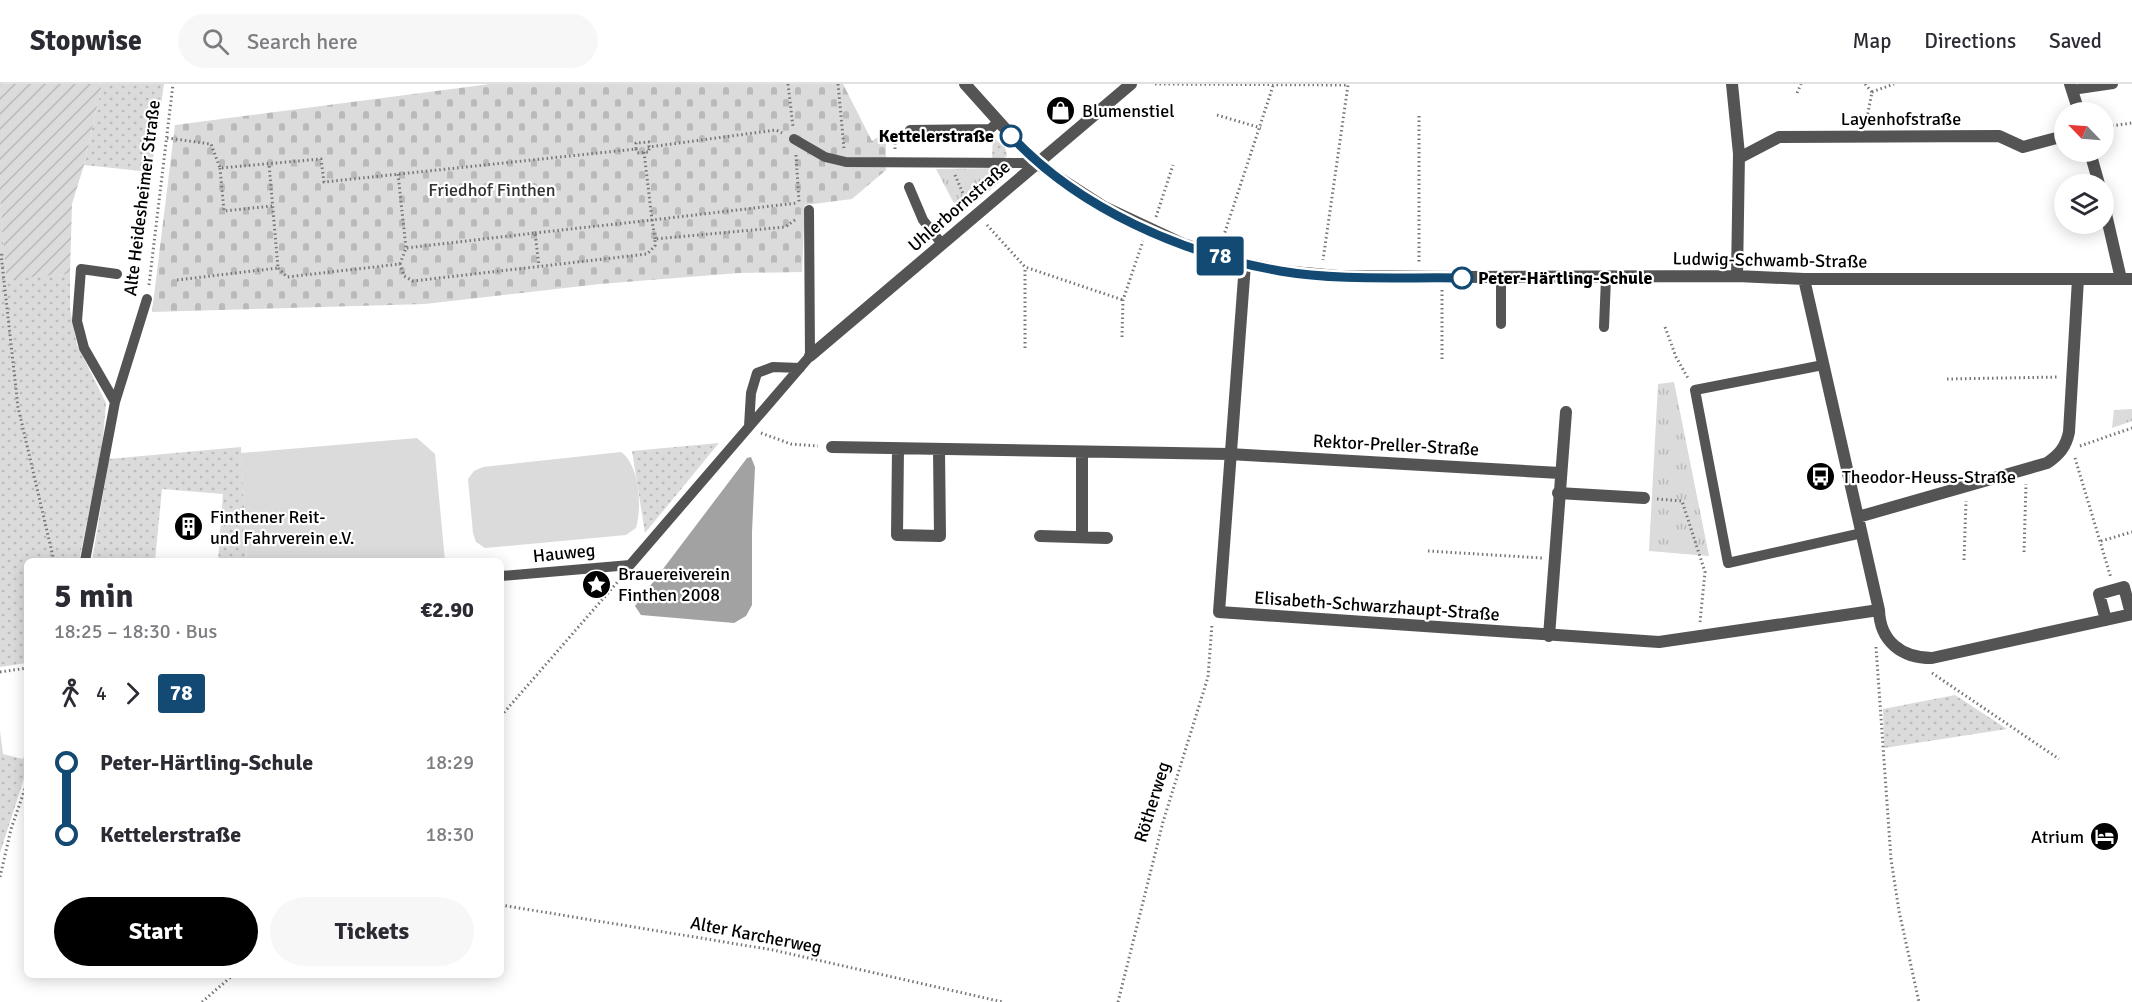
<!DOCTYPE html>
<html lang="en">
<head>
<meta charset="utf-8">
<style>
  body { margin:0; font-family:Signika,sans-serif; background:#f7f7f7; color:#2b2b33; height:100vh; display:flex; flex-direction:column; font-size:22px; white-space:nowrap }
  * { box-sizing:border-box; margin:0 }
  p { font-size:20px; color:#7c7c81 }
  .icon { flex:none; width:33px; height:33px; fill:none; stroke:currentColor; stroke-width:2; stroke-linecap:round; stroke-linejoin:round }
  .map { position:relative; flex:1; overflow:hidden }
  .details { position:absolute; left:24px; top:474px; width:480px; height:420px; display:flex; flex-direction:column; background:#fff; border-radius:9px; box-shadow:0 3px 15px #0003 }
  .details>* { flex:none }
  .badge { padding:0 12px; border-radius:4px; font-size:21px; line-height:39px }
  .needle { width:39px; rotate:295deg }
  .buttons { position:absolute; left:2054px; top:18px; display:grid; gap:12px }
  .buttons a { display:grid; place-items:center; width:60px; height:60px; border-radius:50%; background:#fff; box-shadow:0 3px 15px #0003; font-size:30px }
  .map>.badge { position:absolute; translate:-50% -50%; box-shadow:0 0 0 3px #fff }
  .legs { display:flex; align-items:center; gap:9px; height:66px; padding:0 30px; font-size:20px }
  .legs p { margin-inline-start:auto }
  .headline { display:flex; align-items:center; justify-content:space-between; height:102px; padding:0 30px }
  h1 { font-size:33px; font-weight:700; line-height:45px }
  .action { display:flex; gap:12px; margin-top:auto; padding:12px 30px }
  .action a { flex:1; height:69px; border-radius:36px; background:#000; color:#fff; font-size:24px; font-weight:700; line-height:69px; text-align:center }
  .action a+a { background:#f7f7f7; color:#2b2b33 }
  ul { padding:0 30px; list-style:none }
  li { display:flex; align-items:center; gap:21px; height:72px; font-size:22px }
  li i { display:grid; place-items:center; width:9px; height:100%; margin:0 8px; background:currentColor }
  li i::after { content:''; width:15px; height:15px; margin:-8px; border:4px solid; border-radius:50%; background:#fff }
  li p { margin-inline-start:auto }
  li:first-child i { background:linear-gradient(#0000 50%,currentColor 0) }
  li:last-child i { background:linear-gradient(currentColor 50%,#0000 0) }
  header { display:flex; align-items:center; gap:36px; box-sizing:border-box; height:84px; padding:0 30px; background:#fff; border-bottom:2px solid #e1e1e2 }
  header strong { font-size:28px }
  nav { display:flex; gap:33px; margin-inline-start:auto; font-size:21px }
  .search { width:420px; height:54px; background:#f7f7f7; display:flex; align-items:center; gap:15px; box-sizing:border-box; padding:0 21px; border-radius:33px; color:#7c7c81; font-size:22px }
  .map>svg:first-child { display:block }
</style>
</head>
<body>
<header>
<strong>Stopwise</strong>
<div class="search"><svg class="icon" aria-label="search" viewBox="0 0 24 24"><circle cx="10" cy="10" r="6"/><path d="M15 15l6 6"/></svg>Search here</div>
<nav><a>Map</a><a>Directions</a><a>Saved</a></nav>
</header>
<div class="map">
<svg width="2132" height="918" viewBox="0 0 2132 918">
  <defs>
    <pattern id="grass-dots" width="8" height="8" patternUnits="userSpaceOnUse" patternTransform="scale(1.5)"><rect width="8" height="8" fill="#dbdbdb"/><path d="M2 2h.1M6 6h.1" fill="none" stroke="#bababa" stroke-width="1.8" stroke-linecap="round"/></pattern>
    <pattern id="cemetery-stones" width="16" height="16" patternUnits="userSpaceOnUse" patternTransform="scale(1.5)"><rect width="16" height="16" fill="#dbdbdb"/><path d="M2 7V4a2 2 0 0 1 4 0v3zM10 15v-3a2 2 0 0 1 4 0v3z" fill="#bababa"/></pattern>
    <pattern id="park-tufts" width="24" height="20" patternUnits="userSpaceOnUse" patternTransform="scale(1.5)"><rect width="24" height="20" fill="#dbdbdb"/><path d="M3 7l-1-3M5 7V3M7 7l1-3M15 17l-1-3M17 17v-4M19 17l1-3" fill="none" stroke="#bababa"/></pattern>
    <pattern id="garden-furrows" width="10" height="10" patternUnits="userSpaceOnUse" patternTransform="scale(1.5)"><rect width="10" height="10" fill="#dbdbdb"/><path d="M-1 1l2-2M0 10L10 0M9 11l2-2" fill="none" stroke="#bababa"/></pattern>
  </defs>
  <rect width="100%" height="100%" fill="#fff"/>
  <path fill="url(#grass-dots)" d="M102,0H164L151,88L84,81Z
    M993,53L1005,64L1007,72L1004,74L992,75Z
    M0,111L6,194L70,190V225L77,261L106,319L102,364L79,477H27V579L0,583Z
    M719,359L645,449L632,367Z
    M241,363L247,477H218L223,410L162,405L155,477H92L109,375Z
    M1955,611L2007,645L1884,664L1883,625Z
    M0,647L3,670L23,675L27,664V685L0,769Z"/>
  <path fill="url(#cemetery-stones)" d="M490,0H843L872,57L886,47V86L852,115L805,121L802,188L739,189L600,200L425,220L152,228L175,41Z"/>
  <path fill="url(#park-tufts)" d="M1002,84V96L960,131L936,85Z
    M1674,298L1709,472L1649,467L1658,300Z
    M2132,325V337L2112,344L2114,326Z"/>
  <path fill="url(#garden-furrows)" d="M0,0H102L84,81L72,120L70,190L6,195L0,113Z"/>
  <path fill="#dbdbdb" d="M417,354L435,370L445,477H247L241,369Z
    M621,368C640,381 642,424 636,444L626,451L485,464L476,458L473,449L468,395L474,387L483,383Z"/>
  <path fill="#a2a2a2" d="M751,373L755,383L752,448V521L746,532L734,539L641,531L635,522L747,374Z"/>
  <g fill="none" stroke-linecap="round" stroke-linejoin="round">
    <path stroke="#767676" stroke-width="3" stroke-dasharray="1.5 3" stroke-linecap="butt" d="M788,0L793,43
      M838,0L844,64
      M1155,0L1348,1L1323,176
      M1865,0L1872,8L1866,39
      M1872,8L1894,0
      M1797,9L1801,0
      M1217,31L1261,44
      M1419,32V179
      M2103,43L2132,39
      M167,54L211,60L220,84L321,75L324,98L636,65V59L649,58V63L776,46L782,49
      M636,65L637,69L649,68V63
      M895,65V53L898,52
      M796,71L799,118
      M220,84L224,127L272,122
      M398,90L406,164
      M955,91L968,121
      M1156,133L1173,81
      M987,141L1025,183L1123,216
      M535,149L652,136L644,68
      M655,155L652,136L797,119
      M1222,157L1273,2
      M1,170L18,323L54,477
      M400,180L406,164L535,149L539,182
      M278,184L287,193L400,180L404,192L413,197L647,170L655,162V155L785,143L795,136
      M177,196L278,184L269,80
      M149,201L173,0
      M1442,206V276
      M1665,243L1676,273L1689,296
      M1122,253L1123,216L1143,157
      M1025,264V183
      M1947,295L2059,293
      M761,349L791,360L818,362
      M2080,362L2132,344
      M2075,374L2111,494
      M1657,415L1682,417L1705,488L1700,538
      M2101,457L2132,448
      M1428,467L1542,474
      M2024,468L2026,400
      M1964,476L1966,417
      M1876,563L1891,775L1899,827L1919,918
      M0,588L27,584
      M1932,589L2059,675
      M501,632L621,494
      M0,793L11,745L27,699
      M501,821L773,866L1003,918
      M202,918L233,891
      M1118,918L1163,738L1208,593L1212,540"/>
    <path stroke="#545454" stroke-width="10" d="M2072,6L2113,0
      M910,46L990,45L998,38
      M794,55L825,73L846,78L1036,79
      M909,103L923,136L942,160
      M1501,194V240
      M1604,243L1606,194
      M1823,281L1695,306L1728,479L1862,449
      M115,318L84,264L77,237L81,185L117,190
      M749,342L751,309L757,289L773,283L800,284
      M85,477L115,318L147,215
      M501,492L630,481L810,272L809,126"/>
    <path stroke="#545454" stroke-width="12" d="M1558,409L1644,414"/>
    <path stroke="#545454" stroke-width="12" d="M965,0L1036,79L1104,123L1183,160L1238,178L1282,187L1338,192L1458,193L1737,192L1804,195H2132
      M1732,0L1739,70L1737,192
      M2070,0L2079,28
      M2090,68L2099,100
      M1739,74L1779,53L1999,52L2023,63L2064,52
      M2103,117L2121,195
      M1245,180L1219,528L1659,558L1879,526
      M1804,195L1879,526C1880,557 1901,574 1932,574L2132,530
      M810,272L1131,0
      M832,363L1229,370L1560,389
      M898,365L897,451L940,452L939,366
      M1858,433L2047,379C2059,371 2066,363 2069,348L2078,195
      M1040,452L1107,454
      M1082,453V368
      M2106,536L2099,510L2124,503L2131,530
      M1549,552L1566,328"/>
  </g>
  <g fill="none" stroke-linecap="round" stroke-linejoin="round">
    <defs>
      <path id="line-1" d="M1011,52C1079,125 1183,170 1280,187C1339,197 1402,193 1462,194"/>
    </defs>
    <use href="#line-1" stroke="#fff" stroke-width="14"/>
    <use href="#line-1" stroke="#124a73" stroke-width="9"/>
  </g>
  <defs>
    <symbol id="shop-disc" viewBox="-11 -11 22 22"><circle r="9.5" fill="#000" stroke="#fff"/><path d="M-5-2.5h2.3a2.7 3.5 0 0 1 5.4 0H5L5.5 6h-11ZM-1.5-2.5h3a1.5 2.3 0 0 0-3 0Z" fill="#fff"/></symbol>
    <symbol id="bus-disc" viewBox="-11 -11 22 22"><circle r="9.5" fill="#000" stroke="#fff"/><path d="M-5-6H5V4H4V6H2V4H-2V6H-4V4H-5ZM-3.5-4V0h7V-4ZM-3.5 1.2v1.5H-2V1.2ZM2 1.2v1.5H3.5V1.2Z" fill="#fff"/></symbol>
    <symbol id="building-disc" viewBox="-11 -11 22 22"><circle r="9.5" fill="#000" stroke="#fff"/><path d="M-4-6H4V6H1V3H-1V6H-4ZM-2.5-4.3h1.7v1.8h-1.7ZM.8-4.3h1.7v1.8H.8ZM-2.5-1h1.7V.8h-1.7ZM.8-1h1.7V.8H.8Z" fill="#fff"/></symbol>
    <symbol id="sight-disc" viewBox="-11 -11 22 22"><circle r="9.5" fill="#000" stroke="#fff"/><path d="M0-6L1.8-2.2L6-1.7L2.9 1.2L3.7 5.4L0 3.3L-3.7 5.4L-2.9 1.2L-6-1.7L-1.8-2.2Z" fill="#fff"/></symbol>
    <symbol id="hotel-disc" viewBox="-11 -11 22 22"><circle r="9.5" fill="#000" stroke="#fff"/><path d="M-6-4.5h1.5V1H6V5H4.5V3h-9V5H-6ZM-4 0a1.8 1.8 0 1 1 3.6 0ZM.5 0V-2.5h3Q6-2.5 6 0Z" fill="#fff"/></symbol>
  </defs>
  <g fill-rule="evenodd">
    <use href="#shop-disc" x="1044" y="10" width="33" height="33"/>
    <use href="#bus-disc" x="1804" y="376" width="33" height="33"/>
    <use href="#building-disc" x="172" y="426" width="33" height="33"/>
    <use href="#sight-disc" x="580" y="484" width="33" height="33"/>
    <use href="#hotel-disc" x="2088" y="736" width="33" height="33"/>
  </g>
  <g fill="#fff" stroke="#124a73" stroke-width="3">
    <circle cx="1011" cy="52" r="10"/>
    <circle cx="1462" cy="194" r="10"/>
  </g>
  <g text-anchor="middle" dominant-baseline="central" stroke-width="4.5" stroke-linejoin="round" paint-order="stroke">
    <g font-size="18" fill="#000" stroke="#fff" text-anchor="start">
      <text x="1082" y="27">Blumenstiel</text>
      <text x="1842" y="393">Theodor-Heuss-Straße</text>
      <text x="210" y="433">Finthener Reit-<tspan x="210" dy="21">und Fahrverein e.V.</tspan></text>
      <text x="618" y="490">Brauereiverein<tspan x="618" dy="21">Finthen 2008</tspan></text>
      <text x="2084" y="753" text-anchor="end">Atrium</text>
    </g>
    <g font-size="18" fill="#000" stroke="#fff">
      <text x="1901" y="35">Layenhofstraße</text>
      <text transform="translate(142 114) rotate(-83)">Alte Heidesheimer Straße</text>
      <text transform="translate(959 122) rotate(-41)">Uhlerbornstraße</text>
      <text transform="translate(1770 176) rotate(1)">Ludwig-Schwamb-Straße</text>
      <text transform="translate(1396 361) rotate(3)">Rektor-Preller-Straße</text>
      <text transform="translate(564 469) rotate(-6)">Hauweg</text>
      <text transform="translate(1377 522) rotate(4)">Elisabeth-Schwarzhaupt-Straße</text>
      <text transform="translate(1152 718) rotate(-73)">Rötherweg</text>
      <text transform="translate(756 851) rotate(11)">Alter Karcherweg</text>
    </g>
    <g font-size="18" font-weight="bold" fill="#000" stroke="#fff" text-anchor="end">
      <text x="994" y="52">Kettelerstraße</text>
      <text x="1478" y="194" text-anchor="start">Peter-Härtling-Schule</text>
    </g>
    <g font-size="18" fill="#323232" stroke="#fff">
      <text x="492" y="106">Friedhof Finthen</text>
    </g>
  </g>
</svg>
<div class="buttons">
<a><svg class="needle" viewBox="-14 -14 28 28"><path d="M0-13l5 13h-10z" fill="#e53935"/><path d="M0 13l5-13h-10z" fill="#7c7c81"/></svg></a>
<a><svg class="icon" aria-label="layers" viewBox="0 0 24 24"><path d="M12 4l9 5-9 5-9-5zM3 14l9 5 9-5"/></svg></a>
</div>
<b class="badge" style="left:1220px;top:172px;background:#124a73;color:#fff">78</b>
<section class="details">
<div class="headline"><div><h1>5 min</h1><p>18:25 – 18:30 · Bus</p></div><b>€2.90</b></div>
<div class="legs"><svg class="icon" aria-label="walk" viewBox="0 0 24 24"><circle cx="13" cy="4" r="2"/><path d="M13 8l-2 6 4 7M11 14l-3 7M7 12l3-4h3l4 4"/></svg>4<svg class="icon" aria-label="forward" viewBox="0 0 24 24"><path d="M9 5l7 7-7 7"/></svg><b class="badge" style="background:#124a73;color:#fff">78</b></div>
<ul>
<li><i style="color:#124a73"></i><b>Peter-Härtling-Schule</b><p>18:29</p></li>
<li><i style="color:#124a73"></i><b>Kettelerstraße</b><p>18:30</p></li>
</ul>
<div class="action"><a>Start</a><a>Tickets</a></div>
</section>
</div>
</body>
</html>
